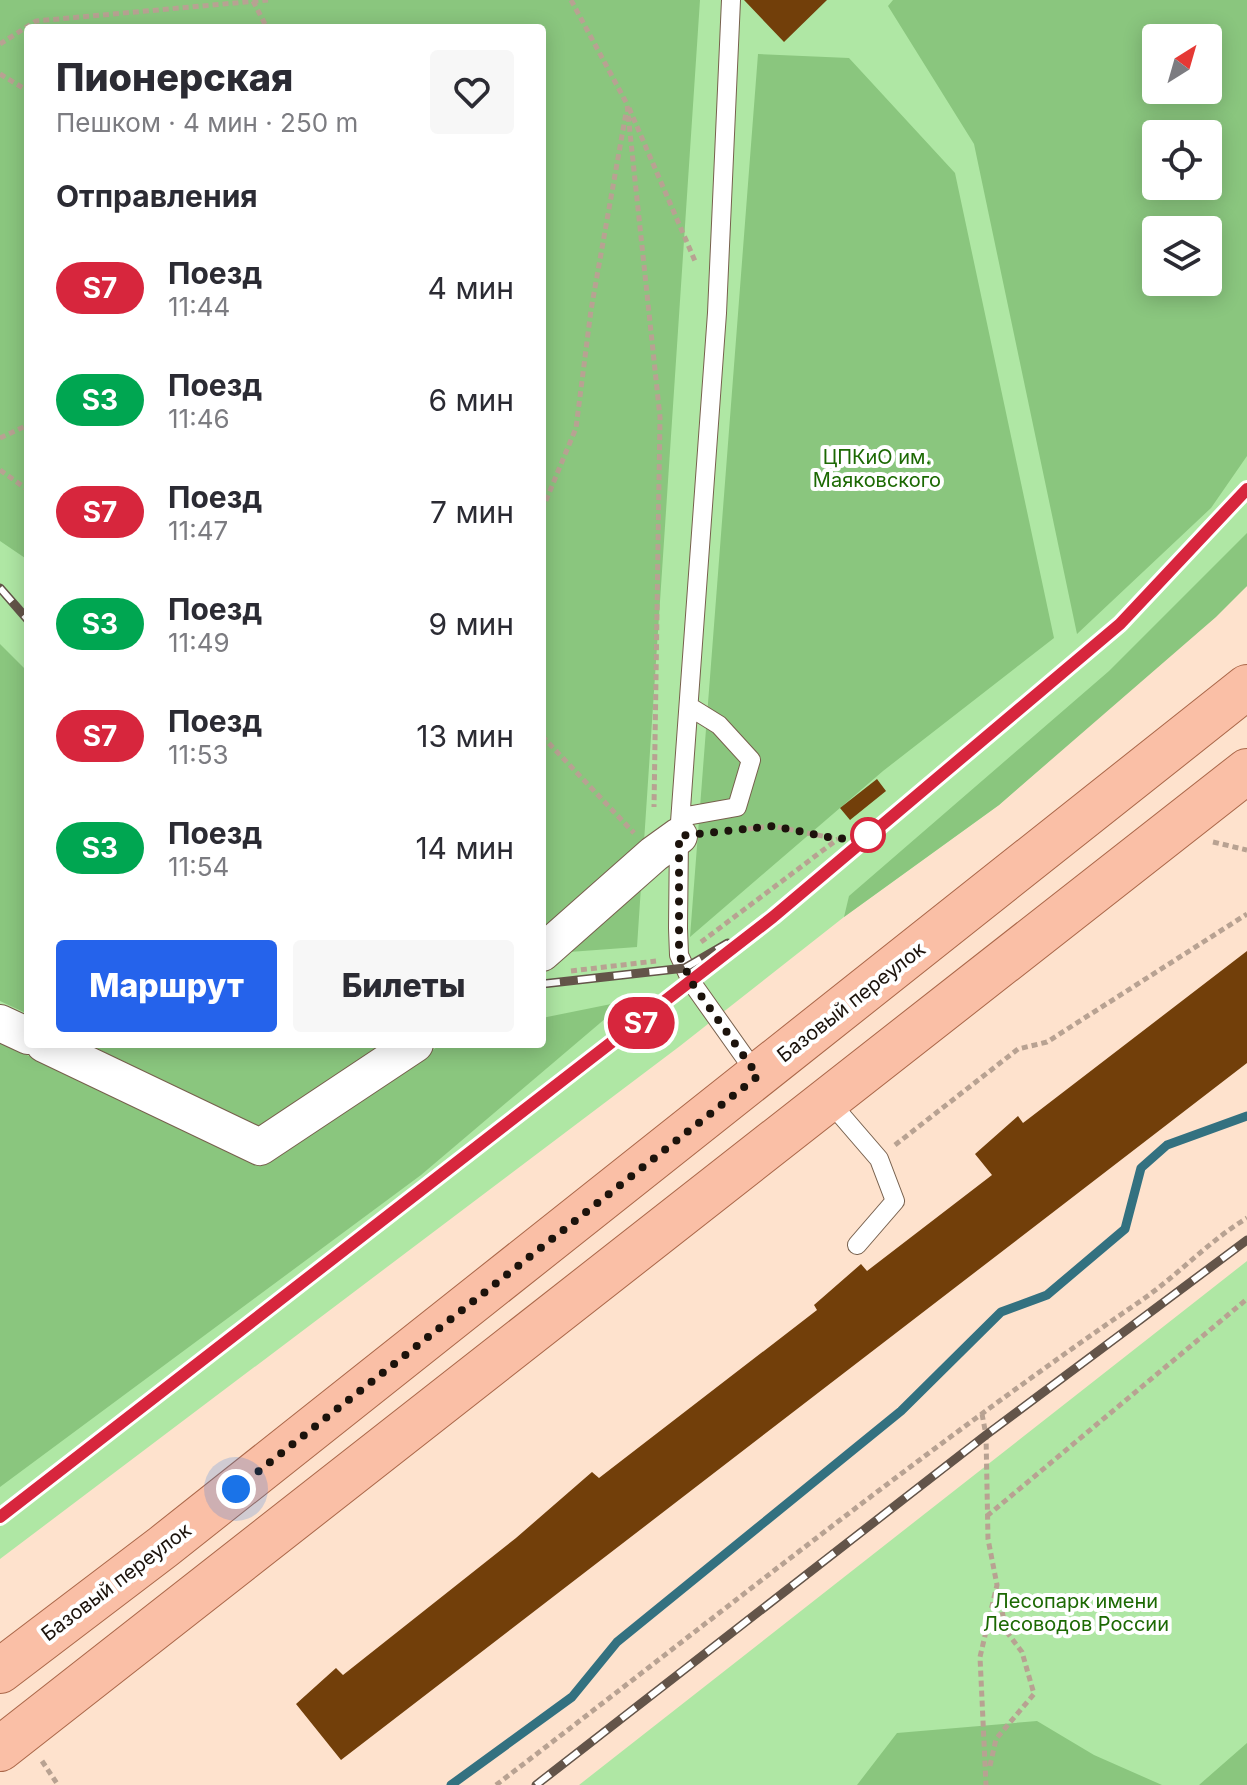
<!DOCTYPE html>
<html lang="ru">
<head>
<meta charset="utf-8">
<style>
  body { margin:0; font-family:Inter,sans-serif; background:#f7f7f7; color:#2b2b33; height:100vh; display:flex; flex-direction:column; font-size:30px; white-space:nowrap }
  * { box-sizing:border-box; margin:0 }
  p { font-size:26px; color:#7c7c81 }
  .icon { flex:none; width:44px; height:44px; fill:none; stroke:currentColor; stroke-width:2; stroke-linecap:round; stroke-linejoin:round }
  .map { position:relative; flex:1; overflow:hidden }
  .panel { position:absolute; left:24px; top:24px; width:522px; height:1024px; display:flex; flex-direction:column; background:#fff; border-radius:8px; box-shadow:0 4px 20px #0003 }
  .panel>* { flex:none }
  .badge { padding:0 16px; border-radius:26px; font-size:28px; line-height:52px }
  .needle { width:52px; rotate:37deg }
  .fabs { position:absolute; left:1142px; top:24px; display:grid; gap:16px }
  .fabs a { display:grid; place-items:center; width:80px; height:80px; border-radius:8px; background:#fff; box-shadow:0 4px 20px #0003; font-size:40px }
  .you { position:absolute; width:40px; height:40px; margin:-20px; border:6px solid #fff; border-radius:50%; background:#1a73e8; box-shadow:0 0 0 12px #1a73e833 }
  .map>.badge { position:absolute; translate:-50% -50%; box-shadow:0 0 0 4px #fff }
  h2 { padding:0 32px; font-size:30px; line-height:72px }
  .round { display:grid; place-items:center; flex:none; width:84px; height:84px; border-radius:8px; background:#f7f7f7 }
  .summary { display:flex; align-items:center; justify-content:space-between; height:136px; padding:0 32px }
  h1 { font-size:38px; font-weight:800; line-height:60px }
  .cta { display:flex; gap:16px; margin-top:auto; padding:16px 32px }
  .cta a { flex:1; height:92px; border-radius:8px; background:#2563eb; color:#fff; font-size:32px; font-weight:800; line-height:92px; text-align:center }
  .cta a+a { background:#f7f7f7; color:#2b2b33 }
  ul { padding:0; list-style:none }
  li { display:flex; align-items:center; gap:24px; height:112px; padding:0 32px }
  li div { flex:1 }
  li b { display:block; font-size:30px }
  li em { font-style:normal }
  li .badge { min-width:88px; font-weight:700; text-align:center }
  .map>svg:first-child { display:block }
</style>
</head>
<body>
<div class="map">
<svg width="1247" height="1785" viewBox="0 0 1247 1785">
  <rect width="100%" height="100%" fill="#fee2cd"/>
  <path fill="#afe7a4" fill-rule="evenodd" d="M0,0H1247V586L999,805L844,917L680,1046L0,1559ZM28,28H542V1044H28ZM1156,38H1208V90H1156ZM1156,134H1208V186H1156ZM1156,230H1208V282H1156Z
    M1247,1261V1785H579Z"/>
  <path fill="#8ac67e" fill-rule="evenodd" d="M0,0H700L637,947L542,954V28H28V560L0,541Z
    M893,0H1247V456L1211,508L1077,634L974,144L888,6ZM1156,38H1208V90H1156ZM1156,134H1208V186H1156ZM1208,230V282H1156V230Z
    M758,54L849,58L955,173L1054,638L883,771L690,937Z
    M1247,533V586L1216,617L999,805L844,917L849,896L1109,671Z
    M0,644L28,672V1014L0,1001Z
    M626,1001L421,1175L0,1487V1043L259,1159L442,1044H542V1018Z
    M88,1044H405L266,1132Z
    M1037,1721L1094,1755L1162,1785H857L897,1733Z
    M1247,1743V1785H1199Z"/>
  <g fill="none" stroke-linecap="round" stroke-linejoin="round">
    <path stroke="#337180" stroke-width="9" d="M451,1785L572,1697L617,1642L901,1411L1001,1312L1047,1295L1125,1229L1141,1168L1167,1145L1247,1116"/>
  </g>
  <path fill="#723f0a" d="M744,0H827L784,42Z
    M877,779L886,791L850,820L840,808Z
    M1247,951V1063L341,1760L296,1704L336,1668L343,1675L516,1538L592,1472L599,1478L817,1310L814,1305L861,1264L867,1271L992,1175L975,1154L1018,1116L1023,1123Z"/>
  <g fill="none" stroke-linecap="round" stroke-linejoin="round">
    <defs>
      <path id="lane" d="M731,0L717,313L679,836L678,928L679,955L692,983L758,1076
        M681,817L737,807L751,760L719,725L690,707
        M829,1101L879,1159L895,1201L857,1245"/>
      <path id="street" d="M542,953L654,854L679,836
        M0,1023L28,1036
        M44,1044L260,1147L415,1044"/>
      <path id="primary" d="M0,1671L163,1547L1247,687
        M0,1749L1247,771"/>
    </defs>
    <use href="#lane" stroke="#77604d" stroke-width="20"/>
    <use href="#street" stroke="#77604d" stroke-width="38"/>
    <use href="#primary" stroke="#aa6749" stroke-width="46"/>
    <path stroke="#b8a292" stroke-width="5" stroke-dasharray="6 4" stroke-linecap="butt" d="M571,0L627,104L660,417L654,807
      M253,1L267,28
      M0,44L36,21L268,0
      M0,74L28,91
      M629,108L695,261
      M0,438L28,425
      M0,470L28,490
      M542,510L576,428L591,310L626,113
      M542,736L634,833
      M748,829L773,826L837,839
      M1213,842L1247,850
      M701,942L838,839
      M571,971L656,961
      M895,1145L1018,1049L1047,1042L1247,914
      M982,1414L986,1435L988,1539L997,1585L980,1657L986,1785
      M987,1516L1247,1299
      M42,1761L58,1785
      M990,1766L996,1739L1034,1694L1022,1652L1006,1631L998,1590
      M496,1785C710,1622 920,1452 1142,1300C1179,1274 1209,1241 1247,1218"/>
    <use href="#lane" stroke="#fff" stroke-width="18"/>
    <use href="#street" stroke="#fff" stroke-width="36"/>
    <use href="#primary" stroke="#fabfa6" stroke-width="44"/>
    <defs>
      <path id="rail" d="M0,588L28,620
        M542,984L685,968L728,943
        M0,1517L773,917L1120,624L1247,489
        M536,1785L986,1435L1247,1240"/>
    </defs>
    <use href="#rail" stroke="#635449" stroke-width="9"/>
    <use href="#rail" stroke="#fff" stroke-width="6" stroke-dasharray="18" stroke-linecap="butt"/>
  </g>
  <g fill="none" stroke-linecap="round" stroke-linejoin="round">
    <defs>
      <path id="line" d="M0,1517L773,917L1120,624L1247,489"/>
    </defs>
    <use href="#line" stroke="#fff" stroke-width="18"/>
    <use href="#line" stroke="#d7263d" stroke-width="12"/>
    <path stroke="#1c130c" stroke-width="8" stroke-dasharray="0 14.4" d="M236,1489L758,1076L692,983L679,955V836L773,826L838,839L868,835"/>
  </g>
  <circle fill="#fff" stroke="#d7263d" stroke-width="4" cx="868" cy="835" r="16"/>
  <g text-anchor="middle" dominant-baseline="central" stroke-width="8" stroke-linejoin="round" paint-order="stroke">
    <g font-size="20" fill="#1c6903" stroke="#fff">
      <text x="877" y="457">ЦПКиО им.<tspan x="877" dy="23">Маяковского</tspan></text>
      <text x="1076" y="1601">Лесопарк имени<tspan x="1076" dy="23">Лесоводов России</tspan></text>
    </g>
    <g font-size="20" fill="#1c130c" stroke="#fff">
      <text transform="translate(851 1002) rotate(-38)">Базовый переулок</text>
      <text transform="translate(116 1582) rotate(-37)">Базовый переулок</text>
    </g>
  </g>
</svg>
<div class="fabs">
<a><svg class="needle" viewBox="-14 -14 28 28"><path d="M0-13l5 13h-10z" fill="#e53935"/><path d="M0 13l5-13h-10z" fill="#7c7c81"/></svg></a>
<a><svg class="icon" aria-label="locate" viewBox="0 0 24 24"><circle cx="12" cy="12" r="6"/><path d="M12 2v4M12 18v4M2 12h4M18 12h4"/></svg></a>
<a><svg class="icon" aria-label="layers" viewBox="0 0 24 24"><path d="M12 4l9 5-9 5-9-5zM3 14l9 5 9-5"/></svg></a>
</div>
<div class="you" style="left:236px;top:1489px"></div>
<b class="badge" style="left:641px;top:1023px;background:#d7263d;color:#fff">S7</b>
<section class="panel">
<div class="summary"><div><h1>Пионерская</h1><p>Пешком · 4 мин · 250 m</p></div><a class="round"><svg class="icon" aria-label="heart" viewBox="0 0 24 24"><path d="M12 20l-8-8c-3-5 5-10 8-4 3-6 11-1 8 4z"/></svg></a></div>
<h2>Отправления</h2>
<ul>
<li><span class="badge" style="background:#d7263d;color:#fff">S7</span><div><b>Поезд</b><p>11:44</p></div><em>4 мин</em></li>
<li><span class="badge" style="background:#00a651;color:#fff">S3</span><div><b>Поезд</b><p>11:46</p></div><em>6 мин</em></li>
<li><span class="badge" style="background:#d7263d;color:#fff">S7</span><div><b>Поезд</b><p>11:47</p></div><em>7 мин</em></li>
<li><span class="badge" style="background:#00a651;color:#fff">S3</span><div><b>Поезд</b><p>11:49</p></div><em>9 мин</em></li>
<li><span class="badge" style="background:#d7263d;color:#fff">S7</span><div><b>Поезд</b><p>11:53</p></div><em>13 мин</em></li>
<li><span class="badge" style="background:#00a651;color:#fff">S3</span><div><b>Поезд</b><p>11:54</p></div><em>14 мин</em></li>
</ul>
<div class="cta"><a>Маршрут</a><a>Билеты</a></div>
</section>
</div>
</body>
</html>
